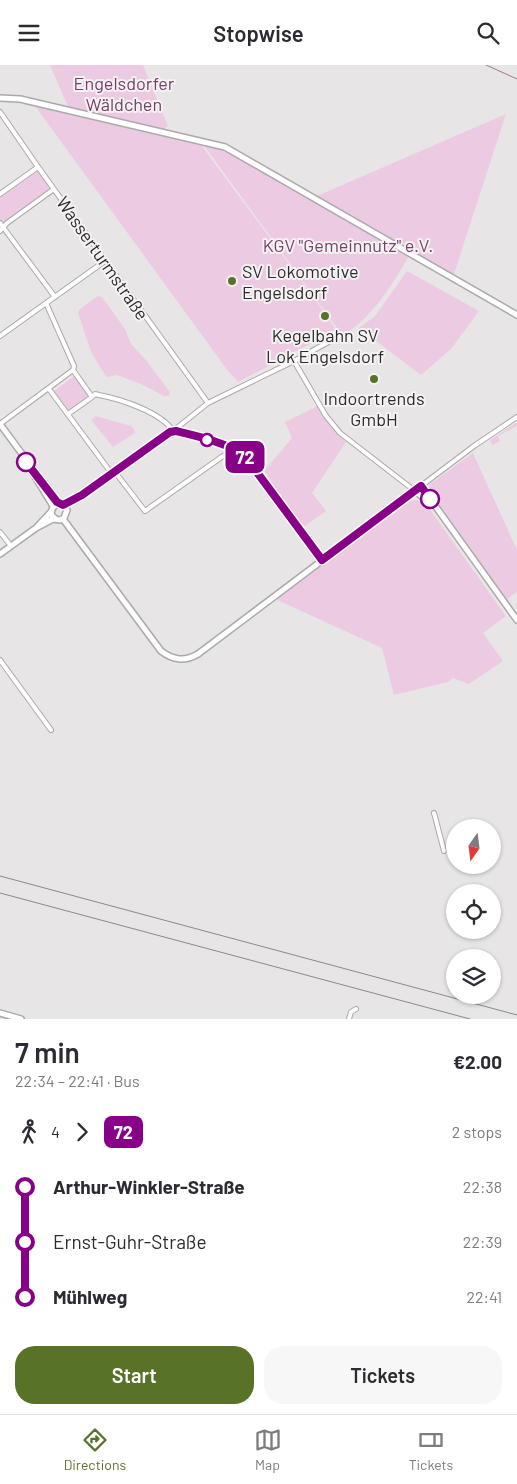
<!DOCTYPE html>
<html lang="en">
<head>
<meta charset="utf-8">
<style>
  body { margin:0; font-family:Barlow,sans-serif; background:#f7f7f7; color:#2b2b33; height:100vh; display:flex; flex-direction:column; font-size:19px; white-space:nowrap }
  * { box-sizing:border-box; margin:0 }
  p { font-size:16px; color:#7c7c81 }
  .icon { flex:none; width:28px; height:28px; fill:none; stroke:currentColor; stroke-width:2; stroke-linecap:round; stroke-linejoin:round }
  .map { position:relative; height:954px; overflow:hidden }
  .sheet { display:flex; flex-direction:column; background:#fff; flex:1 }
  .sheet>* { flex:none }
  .badge { padding:0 10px; border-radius:8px; font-size:18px; line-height:32px }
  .needle { width:32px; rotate:194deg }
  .buttons { position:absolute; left:446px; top:754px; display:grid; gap:10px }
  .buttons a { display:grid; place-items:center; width:55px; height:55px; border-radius:50%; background:#fff; box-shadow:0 1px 4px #0004; font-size:25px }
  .map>.badge { position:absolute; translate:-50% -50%; box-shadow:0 0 0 2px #fff }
  .legs { display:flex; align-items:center; gap:8px; height:55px; padding:0 15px; font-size:16px }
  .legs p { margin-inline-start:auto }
  .headline { display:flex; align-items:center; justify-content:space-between; height:85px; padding:0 15px }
  h1 { font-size:28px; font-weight:600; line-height:38px }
  .action { display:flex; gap:10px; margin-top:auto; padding:10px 15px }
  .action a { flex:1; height:58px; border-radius:20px; background:#587327; color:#fff; font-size:20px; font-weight:600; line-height:58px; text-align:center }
  .action a+a { background:#f7f7f7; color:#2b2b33 }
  ul { padding:0 15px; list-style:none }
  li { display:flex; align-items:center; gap:18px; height:55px; font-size:19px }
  li i { display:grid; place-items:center; width:8px; height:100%; margin:0 6px; background:currentColor }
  li i::after { content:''; width:12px; height:12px; margin:-6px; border:4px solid; border-radius:50%; background:#fff }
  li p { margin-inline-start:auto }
  li:first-child i { background:linear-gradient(#0000 50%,currentColor 0) }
  li:last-child i { background:linear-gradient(currentColor 50%,#0000 0) }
  header { display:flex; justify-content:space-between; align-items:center; height:65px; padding:0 15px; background:#fff; font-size:22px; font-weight:600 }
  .dock { display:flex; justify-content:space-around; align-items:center; height:70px; border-top:1px solid #e1e1e2; background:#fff; font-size:14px; color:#7c7c81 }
  .dock a { display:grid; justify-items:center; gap:2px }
  .dock .selected { color:#587327 }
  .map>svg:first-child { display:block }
</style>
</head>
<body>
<header><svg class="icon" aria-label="menu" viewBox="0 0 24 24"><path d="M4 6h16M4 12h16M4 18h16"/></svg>Stopwise<svg class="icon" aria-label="search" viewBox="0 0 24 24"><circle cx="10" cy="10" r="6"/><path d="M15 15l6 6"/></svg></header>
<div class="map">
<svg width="517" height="954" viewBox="0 0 517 954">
  <rect width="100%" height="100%" fill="#e8e5e7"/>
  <path fill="#eccbe2" d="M50,0H143L168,61L163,65L69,44Z
    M35,41L202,81L320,241L336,265L289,290L287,289L284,290V293L238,317L228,306Z
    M506,49L453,212L409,187L407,190L409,191C391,222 373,251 343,271L202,78C241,89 275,114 310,134Z
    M38,106L51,124L4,158L0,153V133Z
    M407,206L479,246L451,284L421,310L359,263L375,251Z
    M98,231L102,232L125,264L131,279L145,294L170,327L169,331H164L141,319L117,310L108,312L105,310L91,287L78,248L80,244Z
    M74,311L89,332L69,346L54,326Z
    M318,341L336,368L346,377L312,428L326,446L302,463L264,406L292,373L285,357Z
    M96,351L131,361L134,364L135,368L113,382L91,355Z
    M516,358L517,361L498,371L500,376L492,380L490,375Z
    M473,388L517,485V527L507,534L429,425L430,419Z
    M418,435L426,439L506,551L483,568L503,596L469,619L453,613L448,617L394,630L382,583L275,534L407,436Z"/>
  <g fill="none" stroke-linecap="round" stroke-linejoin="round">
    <path stroke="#997c90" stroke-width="1" d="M486,0L517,14"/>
    <defs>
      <path id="street" d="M0,47L38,102L208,338
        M0,129L38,102
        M0,158L55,232
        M0,166L7,158L54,124
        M46,238L74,301L73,305L92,332L95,329L99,330C120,334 161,347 173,366L208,338L294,296L341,270
        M0,271L105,196
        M294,296L326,351L340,368L415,426
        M49,324L112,409
        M68,349L92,332
        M0,359L73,305
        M115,407L145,446L233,384
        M421,421L474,381L517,352
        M0,467L11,481
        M0,595L51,665
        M434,748L444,786
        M349,954L351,947L356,944"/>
      <path id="secondary" d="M0,33L20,34L225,82L517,250
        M0,359L59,439
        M34,410L53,441
        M415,426L430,438
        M63,440L82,430L166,369C169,367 172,365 177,366C191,368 234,382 245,391L322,495
        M63,454L161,586C173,595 184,597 198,589L421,421L517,555
        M36,463L53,454L60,455L64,453L67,445L63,440L56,439L52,444L51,450L56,454
        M0,489L36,463L51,447
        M0,948L21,954"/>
    </defs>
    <use href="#street" stroke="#aba9ab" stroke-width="6"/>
    <use href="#secondary" stroke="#aba9ab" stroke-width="8"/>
    <use href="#street" stroke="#fff" stroke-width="4"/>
    <use href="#secondary" stroke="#fff" stroke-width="5"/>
    <path stroke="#8b898a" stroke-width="1" d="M0,811L517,950
      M0,828L470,954"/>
  </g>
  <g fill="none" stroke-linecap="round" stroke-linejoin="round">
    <defs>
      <path id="line-1" d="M26,397L57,437L63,440L82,430L170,367L176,366C197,371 228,378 245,391L322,495L421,421L430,434"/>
    </defs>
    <use href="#line-1" stroke="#fff" stroke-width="11"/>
    <use href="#line-1" stroke="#808" stroke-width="8"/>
  </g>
  <g fill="#587327" stroke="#f5f2f4" stroke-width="2">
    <circle cx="232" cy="216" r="5"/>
    <circle cx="325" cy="251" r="5"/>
    <circle cx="374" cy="314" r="5"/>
  </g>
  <g fill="#fff" stroke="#808" stroke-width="2.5">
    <circle cx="207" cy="375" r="6"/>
    <circle cx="26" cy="397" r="9"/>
    <circle cx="430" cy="434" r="9"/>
  </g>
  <g text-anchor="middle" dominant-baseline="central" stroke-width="4" stroke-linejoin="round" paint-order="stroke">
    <g font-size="18" fill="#754168" stroke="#f5f2f4">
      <text x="124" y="18">Engelsdorfer<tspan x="124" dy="21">Wäldchen</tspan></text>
      <text x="348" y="180">KGV "Gemeinnutz" e.V.</text>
    </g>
    <g font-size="18" fill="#2d2c2d" stroke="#f5f2f4">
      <text transform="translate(103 193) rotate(55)">Wasserturmstraße</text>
    </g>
    <g font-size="18" fill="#2d2c2d" stroke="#f5f2f4">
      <text x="242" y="206" text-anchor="start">SV Lokomotive<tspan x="242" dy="21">Engelsdorf</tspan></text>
      <text x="325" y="270">Kegelbahn SV<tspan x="325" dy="21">Lok Engelsdorf</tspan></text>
      <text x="374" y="333">Indoortrends<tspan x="374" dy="21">GmbH</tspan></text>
    </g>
  </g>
</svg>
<div class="buttons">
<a><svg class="needle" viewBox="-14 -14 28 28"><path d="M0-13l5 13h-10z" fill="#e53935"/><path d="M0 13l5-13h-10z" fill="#7c7c81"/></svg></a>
<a><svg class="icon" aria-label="locate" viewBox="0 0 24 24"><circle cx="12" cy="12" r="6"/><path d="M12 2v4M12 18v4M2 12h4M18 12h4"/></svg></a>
<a><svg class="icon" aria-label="layers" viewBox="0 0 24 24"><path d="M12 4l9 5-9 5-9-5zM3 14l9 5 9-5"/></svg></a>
</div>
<b class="badge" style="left:245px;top:392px;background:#808;color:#fff">72</b>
</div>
<section class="sheet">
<div class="headline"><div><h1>7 min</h1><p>22:34 – 22:41 · Bus</p></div><b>€2.00</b></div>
<div class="legs"><svg class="icon" aria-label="walk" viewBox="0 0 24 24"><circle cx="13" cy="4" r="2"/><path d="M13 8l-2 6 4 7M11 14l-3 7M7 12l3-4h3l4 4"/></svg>4<svg class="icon" aria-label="forward" viewBox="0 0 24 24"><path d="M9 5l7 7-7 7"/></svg><b class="badge" style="background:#808;color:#fff">72</b><p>2 stops</p></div>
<ul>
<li><i style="color:#808"></i><b>Arthur-Winkler-Straße</b><p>22:38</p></li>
<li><i style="color:#808"></i><span>Ernst-Guhr-Straße</span><p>22:39</p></li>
<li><i style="color:#808"></i><b>Mühlweg</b><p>22:41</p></li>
</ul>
<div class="action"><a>Start</a><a>Tickets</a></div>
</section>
<nav class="dock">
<a class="selected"><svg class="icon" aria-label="directions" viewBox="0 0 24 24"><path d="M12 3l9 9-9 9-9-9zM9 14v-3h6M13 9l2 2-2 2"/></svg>Directions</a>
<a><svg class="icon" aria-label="map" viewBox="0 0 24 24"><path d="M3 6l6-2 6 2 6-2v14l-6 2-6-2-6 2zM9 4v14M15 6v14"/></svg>Map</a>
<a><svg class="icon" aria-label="tickets" viewBox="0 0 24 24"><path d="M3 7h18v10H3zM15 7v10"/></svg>Tickets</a>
</nav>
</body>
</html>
